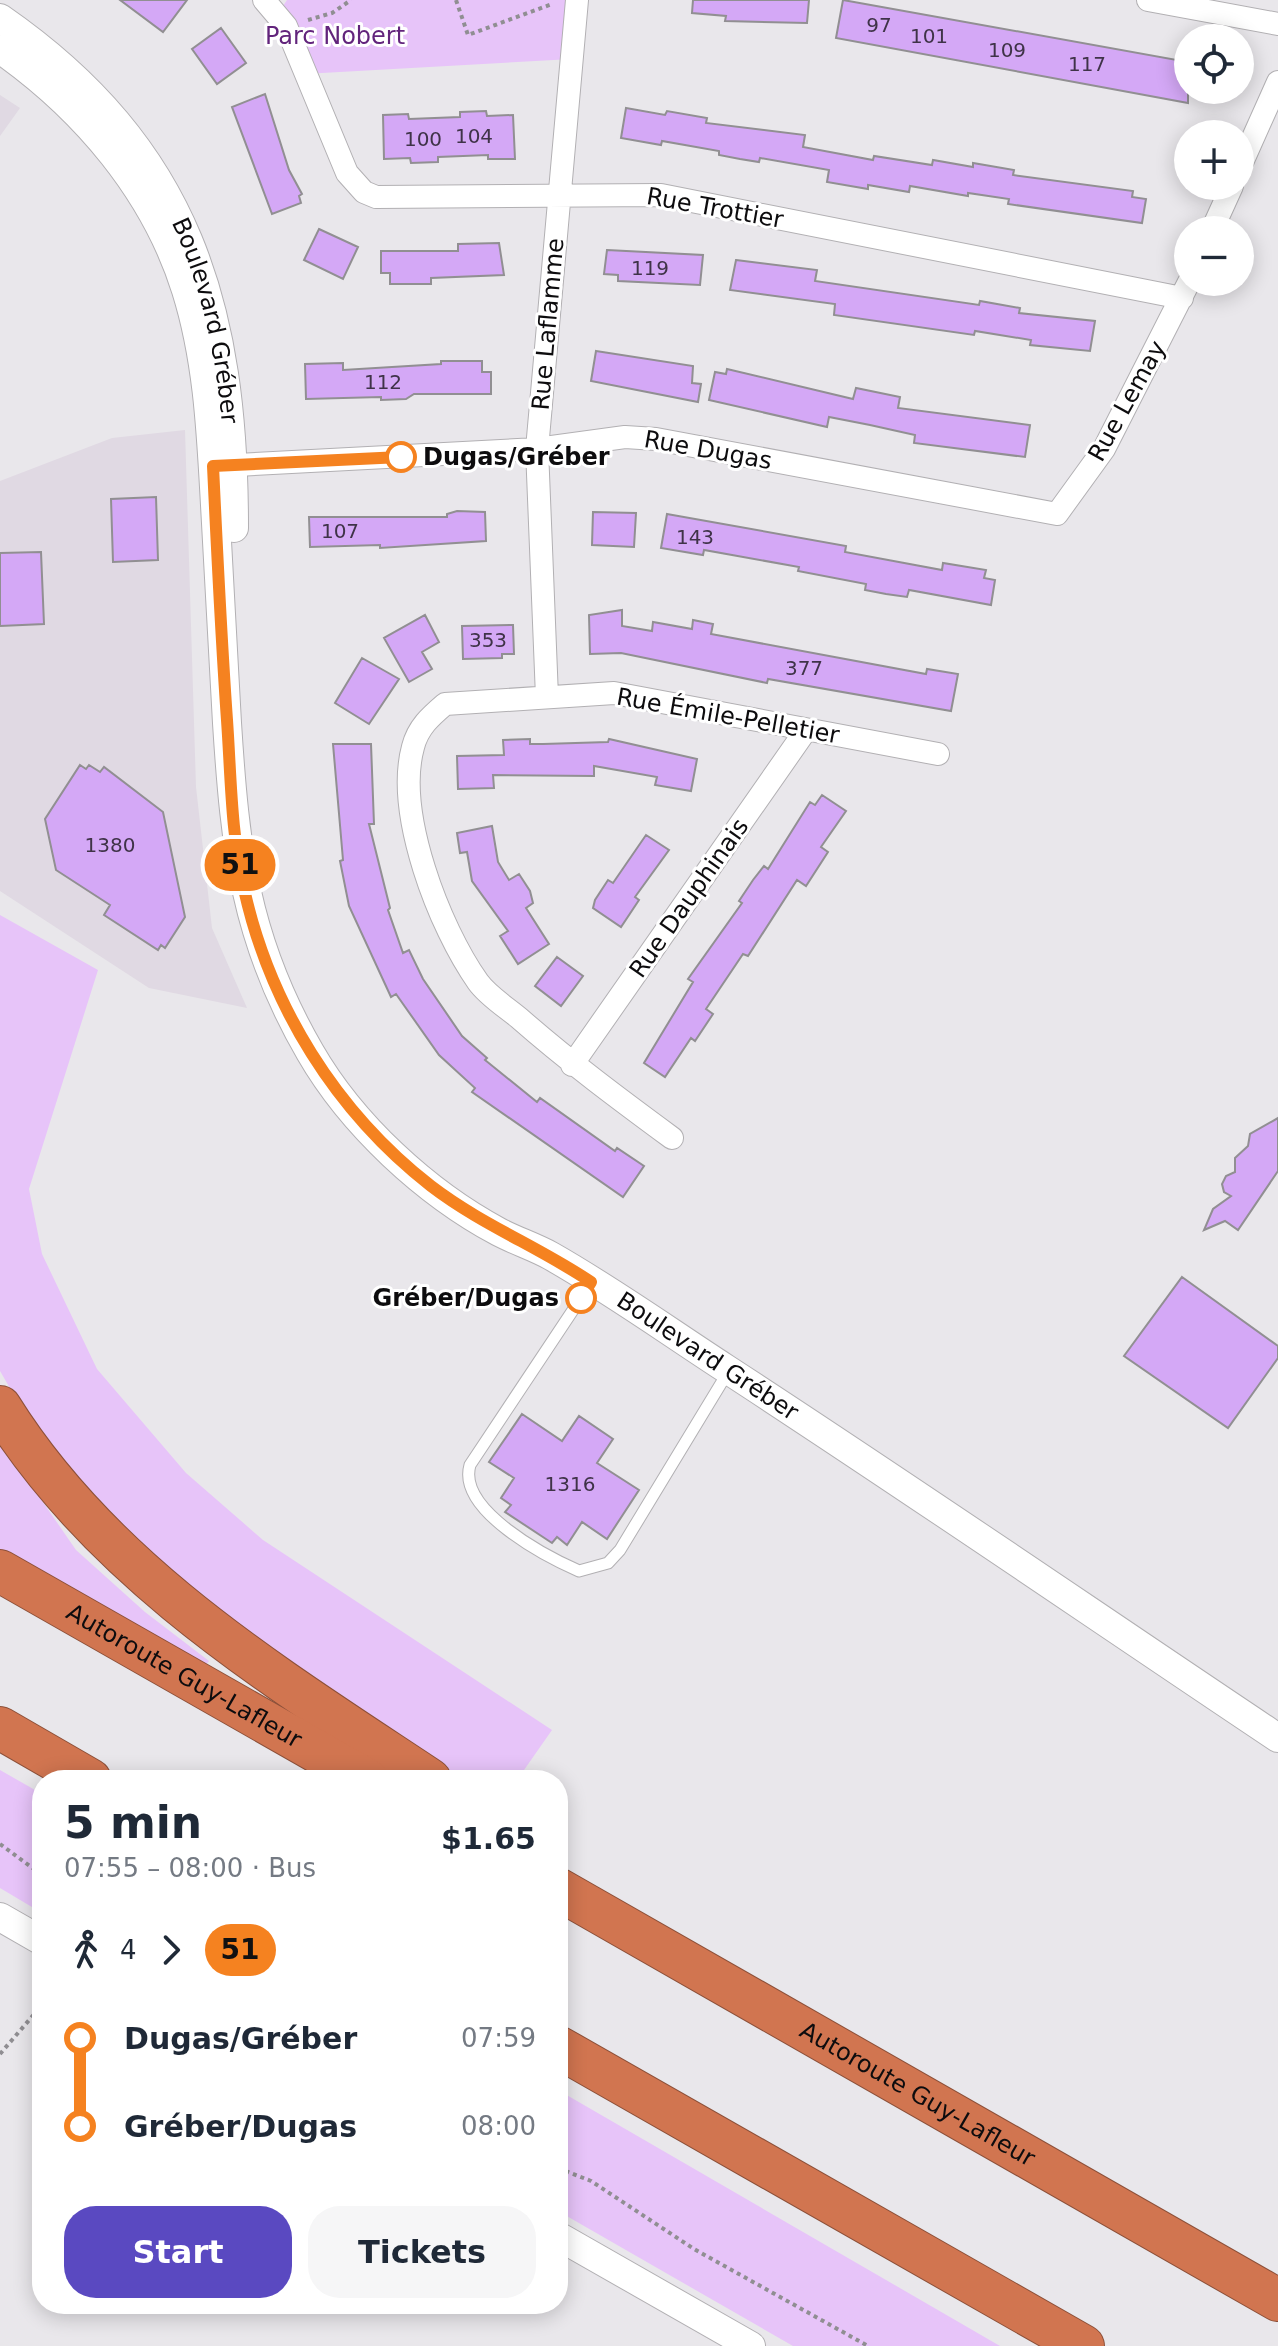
<!DOCTYPE html>
<html lang="en">
<head>
<meta charset="utf-8">
<style>
  body { margin:0; font-family:"DejaVu Sans",sans-serif; background:#f6f6f7; color:#1f2937; height:100vh; display:flex; flex-direction:column; font-size:30px; white-space:nowrap }
  * { box-sizing:border-box; margin:0 }
  p { font-size:26px; color:#747a83 }
  .icon { flex:none; width:44px; height:44px; fill:none; stroke:currentColor; stroke-width:2; stroke-linecap:round; stroke-linejoin:round }
  .map { position:relative; flex:1; overflow:hidden }
  .details { position:absolute; left:32px; top:1770px; width:536px; height:544px; display:flex; flex-direction:column; background:#fff; border-radius:32px; box-shadow:0 4px 20px #0003 }
  .details>* { flex:none }
  .badge { padding:0 16px; border-radius:26px; font-size:28px; line-height:52px }
  .buttons { position:absolute; left:1174px; top:24px; display:grid; gap:16px }
  .buttons a { display:grid; place-items:center; width:80px; height:80px; border-radius:50%; background:#fff; box-shadow:0 4px 20px #0003; font-size:40px }
  .map>.badge { position:absolute; translate:-50% -50%; box-shadow:0 0 0 4px #fff }
  .legs { display:flex; align-items:center; gap:12px; height:88px; padding:0 32px; font-size:26px }
  .legs p { margin-inline-start:auto }
  .head { display:flex; align-items:center; justify-content:space-between; height:136px; padding:0 32px }
  h1 { font-size:44px; font-weight:700; line-height:60px }
  .cta { display:flex; gap:16px; margin-top:auto; padding:16px 32px }
  .cta a { flex:1; height:92px; border-radius:32px; background:#5a49c1; color:#fff; font-size:32px; font-weight:700; line-height:92px; text-align:center }
  .cta a+a { background:#f6f6f7; color:#1f2937 }
  ul { padding:0 32px; list-style:none }
  li { display:flex; align-items:center; gap:28px; height:88px; font-size:30px }
  li i { display:grid; place-items:center; width:12px; height:100%; margin:0 10px; background:currentColor }
  li i::after { content:''; width:20px; height:20px; margin:-10px; border:6px solid; border-radius:50%; background:#fff }
  li p { margin-inline-start:auto }
  li:first-child i { background:linear-gradient(#0000 50%,currentColor 0) }
  li:last-child i { background:linear-gradient(currentColor 50%,#0000 0) }
  .map>svg:first-child { display:block }
</style>
</head>
<body>
<div class="map">
<svg width="1278" height="2346" viewBox="0 0 1278 2346">
  <rect width="100%" height="100%" fill="#e9e7eb"/>
  <path fill="#e0d9e3" d="M0,95L20,108L0,136Z
    M185,430L196,787L212,928L247,1008L149,988L0,891V481L112,438Z"/>
  <path fill="#e7c4f9" d="M287,0H577L572,59L304,74L277,15Z
    M0,915L98,970L29,1189L42,1254L97,1369L186,1473L263,1540L552,1730L517,1780H457L341,1705L152,1561L39,1438L0,1371Z
    M0,1440L76,1550L145,1612L209,1661L205,1666L0,1550Z
    M0,1770L42,1794V1913L0,1888Z
    M558,2090L1000,2346H793L558,2211Z"/>
  <path fill="#d4a8f6" stroke="#918f92" stroke-width="2" d="M120,0H187L163,32Z
    M693,0H809L807,23L725,21L726,16L692,13Z
    M843,0L1188,62V103L836,38Z
    M221,28L246,63L217,84L192,49Z
    M265,94L289,170L302,194L299,196L301,203L272,214L232,107Z
    M626,108L665,115L667,111L707,118L706,123L805,135L803,147L873,160L874,156L932,165L933,160L973,167V163L1014,170L1013,175L1133,191L1132,197L1146,199L1142,223L1008,204L1009,199L968,193V196L910,186L909,192L868,185V189L827,182L829,170L760,158L759,162L740,159L719,155V151L662,141L661,145L621,138Z
    M486,111L487,116L513,115L515,159H488V155L438,157V162L411,163L410,158L384,159L383,115L408,114L409,119L460,117V112Z
    M319,229L358,247L343,279L304,260Z
    M499,243L504,275L431,278V284H390V273H381V251H458V244Z
    M607,250L703,255L700,285L618,281V275L604,274Z
    M736,260L817,270L815,281L979,305L980,301L1020,308L1019,313L1095,321L1090,351L1030,345L1031,340L975,331L974,335L834,315L835,304L730,290Z
    M596,351L693,366L692,383L701,384L698,402L591,381Z
    M441,361H482V372H491V394H414L406,399L381,400V397L306,399L305,364L343,363V370L441,364Z
    M727,369L853,399L856,388L900,397L898,408L1030,425L1025,457L914,443L915,435L870,425L829,417L827,427L709,400L715,372L726,374Z
    M156,497L158,560L113,562L111,499Z
    M457,511L485,512L486,541L380,548V545L310,547L309,517H447V514Z
    M593,512L636,513L634,547L592,545Z
    M667,514L846,546L845,552L942,570L943,563L986,570L984,578L995,580L991,605L909,590L907,597L886,594L865,590L866,584L798,571L799,567L704,550L703,555L661,548Z
    M41,552L44,624L0,626V553Z
    M622,610V626L652,631L653,622L692,629L693,620L713,624L711,634L926,674L927,669L958,674L951,711L768,679L767,683L621,653L590,654L589,615Z
    M425,615L439,642L422,652L432,669L409,682L384,638Z
    M513,625L514,654H502V658L463,659L462,626Z
    M362,658L399,679L369,724L335,703Z
    M530,739V744H543L608,742L609,739L697,759L691,791L655,785L657,777L594,766V776L493,775L494,788L458,789L457,756L504,755L503,740Z
    M333,744H371L374,824H369L390,908L388,910L403,953L409,950L423,979L462,1036L487,1058L485,1060L537,1102L540,1098L615,1151L617,1148L644,1166L623,1197L472,1092L475,1088L439,1055L396,994L391,997L349,906L340,861L343,860Z
    M80,765L86,769L89,765L100,772L104,767L163,812L185,917L165,948L161,945L158,950L104,915L110,905L56,870L45,819Z
    M822,795L846,811L821,847L828,852L806,886L797,880L748,956L743,954L706,1009L713,1014L695,1041L691,1038L665,1077L644,1063L693,982L688,979L742,903L739,901L753,880L764,866L768,869L810,802L815,805Z
    M492,826L498,862L509,880L519,874L530,891L533,903L526,908L549,944L518,964L500,936L508,931L472,881L467,852L460,853L457,833Z
    M646,835L669,850L635,897L639,900L621,927L593,908L595,900L608,880L613,883Z
    M557,957L583,976L561,1006L535,986Z
    M1278,1118V1171L1238,1230L1225,1221L1204,1230L1213,1209L1231,1196L1224,1192L1222,1184L1226,1176L1235,1172V1158L1248,1146L1250,1134Z
    M1182,1277L1278,1346V1358L1228,1428L1124,1356Z
    M522,1414L562,1441L579,1416L613,1439L597,1463L639,1490L607,1539L582,1522L567,1545L557,1537L552,1543L505,1512L511,1505L501,1498L514,1478L489,1462Z"/>
  <g fill="none" stroke-linecap="round" stroke-linejoin="round">
    <defs>
      <path id="service" d="M591,1283L470,1465C457,1510 545,1556 579,1571L608,1563L620,1550L728,1372"/>
      <path id="minor" d="M264,0L286,26L347,173L364,192L376,197L661,195L1182,298
        M1148,0L1278,24
        M1240,167L1278,82
        M1212,230L1232,186
        M218,466L537,449L625,437L656,439L1057,514L1104,449L1189,282
        M547,697L537,449L577,0
        M572,1065L806,730
        M672,1138C619,1099 568,1061 519,1018C506,1007 488,996 478,982C439,927 395,813 413,747C418,727 431,716 445,704L614,693L938,754"/>
      <g id="tertiary">
        <path id="s1" d="M0,18C189,149 234,308 234,528"/>
        <path id="s2" d="M0,49C84,108 155,191 186,290C208,360 211,433 215,505C219,578 223,650 227,723C235,849 245,940 310,1052C352,1125 426,1193 499,1232C516,1241 535,1247 551,1256C611,1290 668,1331 725,1368C911,1489 1094,1615 1278,1738"/>
        <path d="M0,1917L42,1941"/>
        <path d="M558,2236L751,2346"/>
      </g>
      <g id="motorway">
        <path d="M0,1407C103,1572 272,1675 430,1780"/>
        <path id="s3" d="M0,1571L367,1780"/>
        <path d="M0,1728L90,1780"/>
        <path id="s4" d="M558,1889L1278,2300"/>
        <path d="M558,2047L1083,2346"/>
      </g>
    </defs>
    <use href="#service" stroke="#b2b0b3" stroke-width="13"/>
    <use href="#minor" stroke="#b2b0b3" stroke-width="24"/>
    <use href="#tertiary" stroke="#b2b0b3" stroke-width="30"/>
    <use href="#motorway" stroke="#8c5039" stroke-width="44"/>
    <path stroke="#908e92" stroke-width="4" stroke-dasharray="4 4" stroke-linecap="butt" d="M456,0L468,35L552,4
      M308,20L332,13L351,0
      M0,1844L42,1875
      M0,2054L42,2005
      M558,2168L591,2181L694,2249L868,2346"/>
    <use href="#service" stroke="#fff" stroke-width="11"/>
    <use href="#minor" stroke="#fff" stroke-width="22"/>
    <use href="#tertiary" stroke="#fff" stroke-width="28"/>
    <use href="#motorway" stroke="#d17550" stroke-width="42"/>
  </g>
  <g fill="none" stroke-linecap="round" stroke-linejoin="round">
    <defs>
      <path id="line-1" d="M401,457L213,466C217,551 221,636 227,720C231,777 231,834 244,889C270,1006 336,1112 431,1186C482,1225 539,1247 591,1282L581,1298"/>
    </defs>
    <use href="#line-1" stroke="#fff" stroke-width="18"/>
    <use href="#line-1" stroke="#f58220" stroke-width="12"/>
  </g>
  <g fill="#fff" stroke="#f58220" stroke-width="4">
    <circle cx="401" cy="457" r="14"/>
    <circle cx="581" cy="1298" r="14"/>
  </g>
  <g text-anchor="middle" dominant-baseline="central" stroke-width="6" stroke-linejoin="round" paint-order="stroke">
    <g font-size="20" fill="#3f3348">
      <text x="879" y="25">97</text>
      <text x="929" y="36">101</text>
      <text x="1007" y="50">109</text>
      <text x="1087" y="64">117</text>
      <text x="474" y="136">104</text>
      <text x="423" y="139">100</text>
      <text x="650" y="268">119</text>
      <text x="383" y="382">112</text>
      <text x="340" y="531">107</text>
      <text x="695" y="537">143</text>
      <text x="488" y="640">353</text>
      <text x="804" y="668">377</text>
      <text x="110" y="845">1380</text>
      <text x="570" y="1484">1316</text>
    </g>
    <g font-size="24" fill="#62247c" stroke="#fff">
      <text x="335" y="36">Parc Nobert</text>
    </g>
    <g font-size="24" fill="#0d0c0e" stroke="#fff">
      <text transform="translate(715 208) rotate(10)">Rue Trottier</text>
      <text stroke="none"><textPath href="#s1" startOffset="378">Boulevard Gréber</textPath></text>
      <text transform="translate(548 324) rotate(-85)">Rue Laflamme</text>
      <text transform="translate(1127 401) rotate(-61)">Rue Lemay</text>
      <text transform="translate(708 450) rotate(10)">Rue Dugas</text>
      <text transform="translate(728 716) rotate(10)">Rue Émile-Pelletier</text>
      <text transform="translate(689 898) rotate(-55)">Rue Dauphinais</text>
      <text stroke="none"><textPath href="#s2" startOffset="1596">Boulevard Gréber</textPath></text>
      <text stroke="none"><textPath href="#s3" startOffset="212">Autoroute Guy-Lafleur</textPath></text>
      <text stroke="none"><textPath href="#s4" startOffset="414">Autoroute Guy-Lafleur</textPath></text>
    </g>
    <g font-size="24" font-weight="bold" fill="#0d0c0e" stroke="#fff" text-anchor="start">
      <text x="423" y="457">Dugas/Gréber</text>
      <text x="559" y="1298" text-anchor="end">Gréber/Dugas</text>
    </g>
  </g>
</svg>
<div class="buttons">
<a><svg class="icon" aria-label="locate" viewBox="0 0 24 24"><circle cx="12" cy="12" r="6"/><path d="M12 2v4M12 18v4M2 12h4M18 12h4"/></svg></a>
<a>+</a>
<a>−</a>
</div>
<b class="badge" style="left:240px;top:865px;background:#f58220;color:#111">51</b>
<section class="details">
<div class="head"><div><h1>5 min</h1><p>07:55 – 08:00 · Bus</p></div><b>$1.65</b></div>
<div class="legs"><svg class="icon" aria-label="walk" viewBox="0 0 24 24"><circle cx="13" cy="4" r="2"/><path d="M13 8l-2 6 4 7M11 14l-3 7M7 12l3-4h3l4 4"/></svg>4<svg class="icon" aria-label="forward" viewBox="0 0 24 24"><path d="M9 5l7 7-7 7"/></svg><b class="badge" style="background:#f58220;color:#111">51</b></div>
<ul>
<li><i style="color:#f58220"></i><b>Dugas/Gréber</b><p>07:59</p></li>
<li><i style="color:#f58220"></i><b>Gréber/Dugas</b><p>08:00</p></li>
</ul>
<div class="cta"><a>Start</a><a>Tickets</a></div>
</section>
</div>
</body>
</html>
